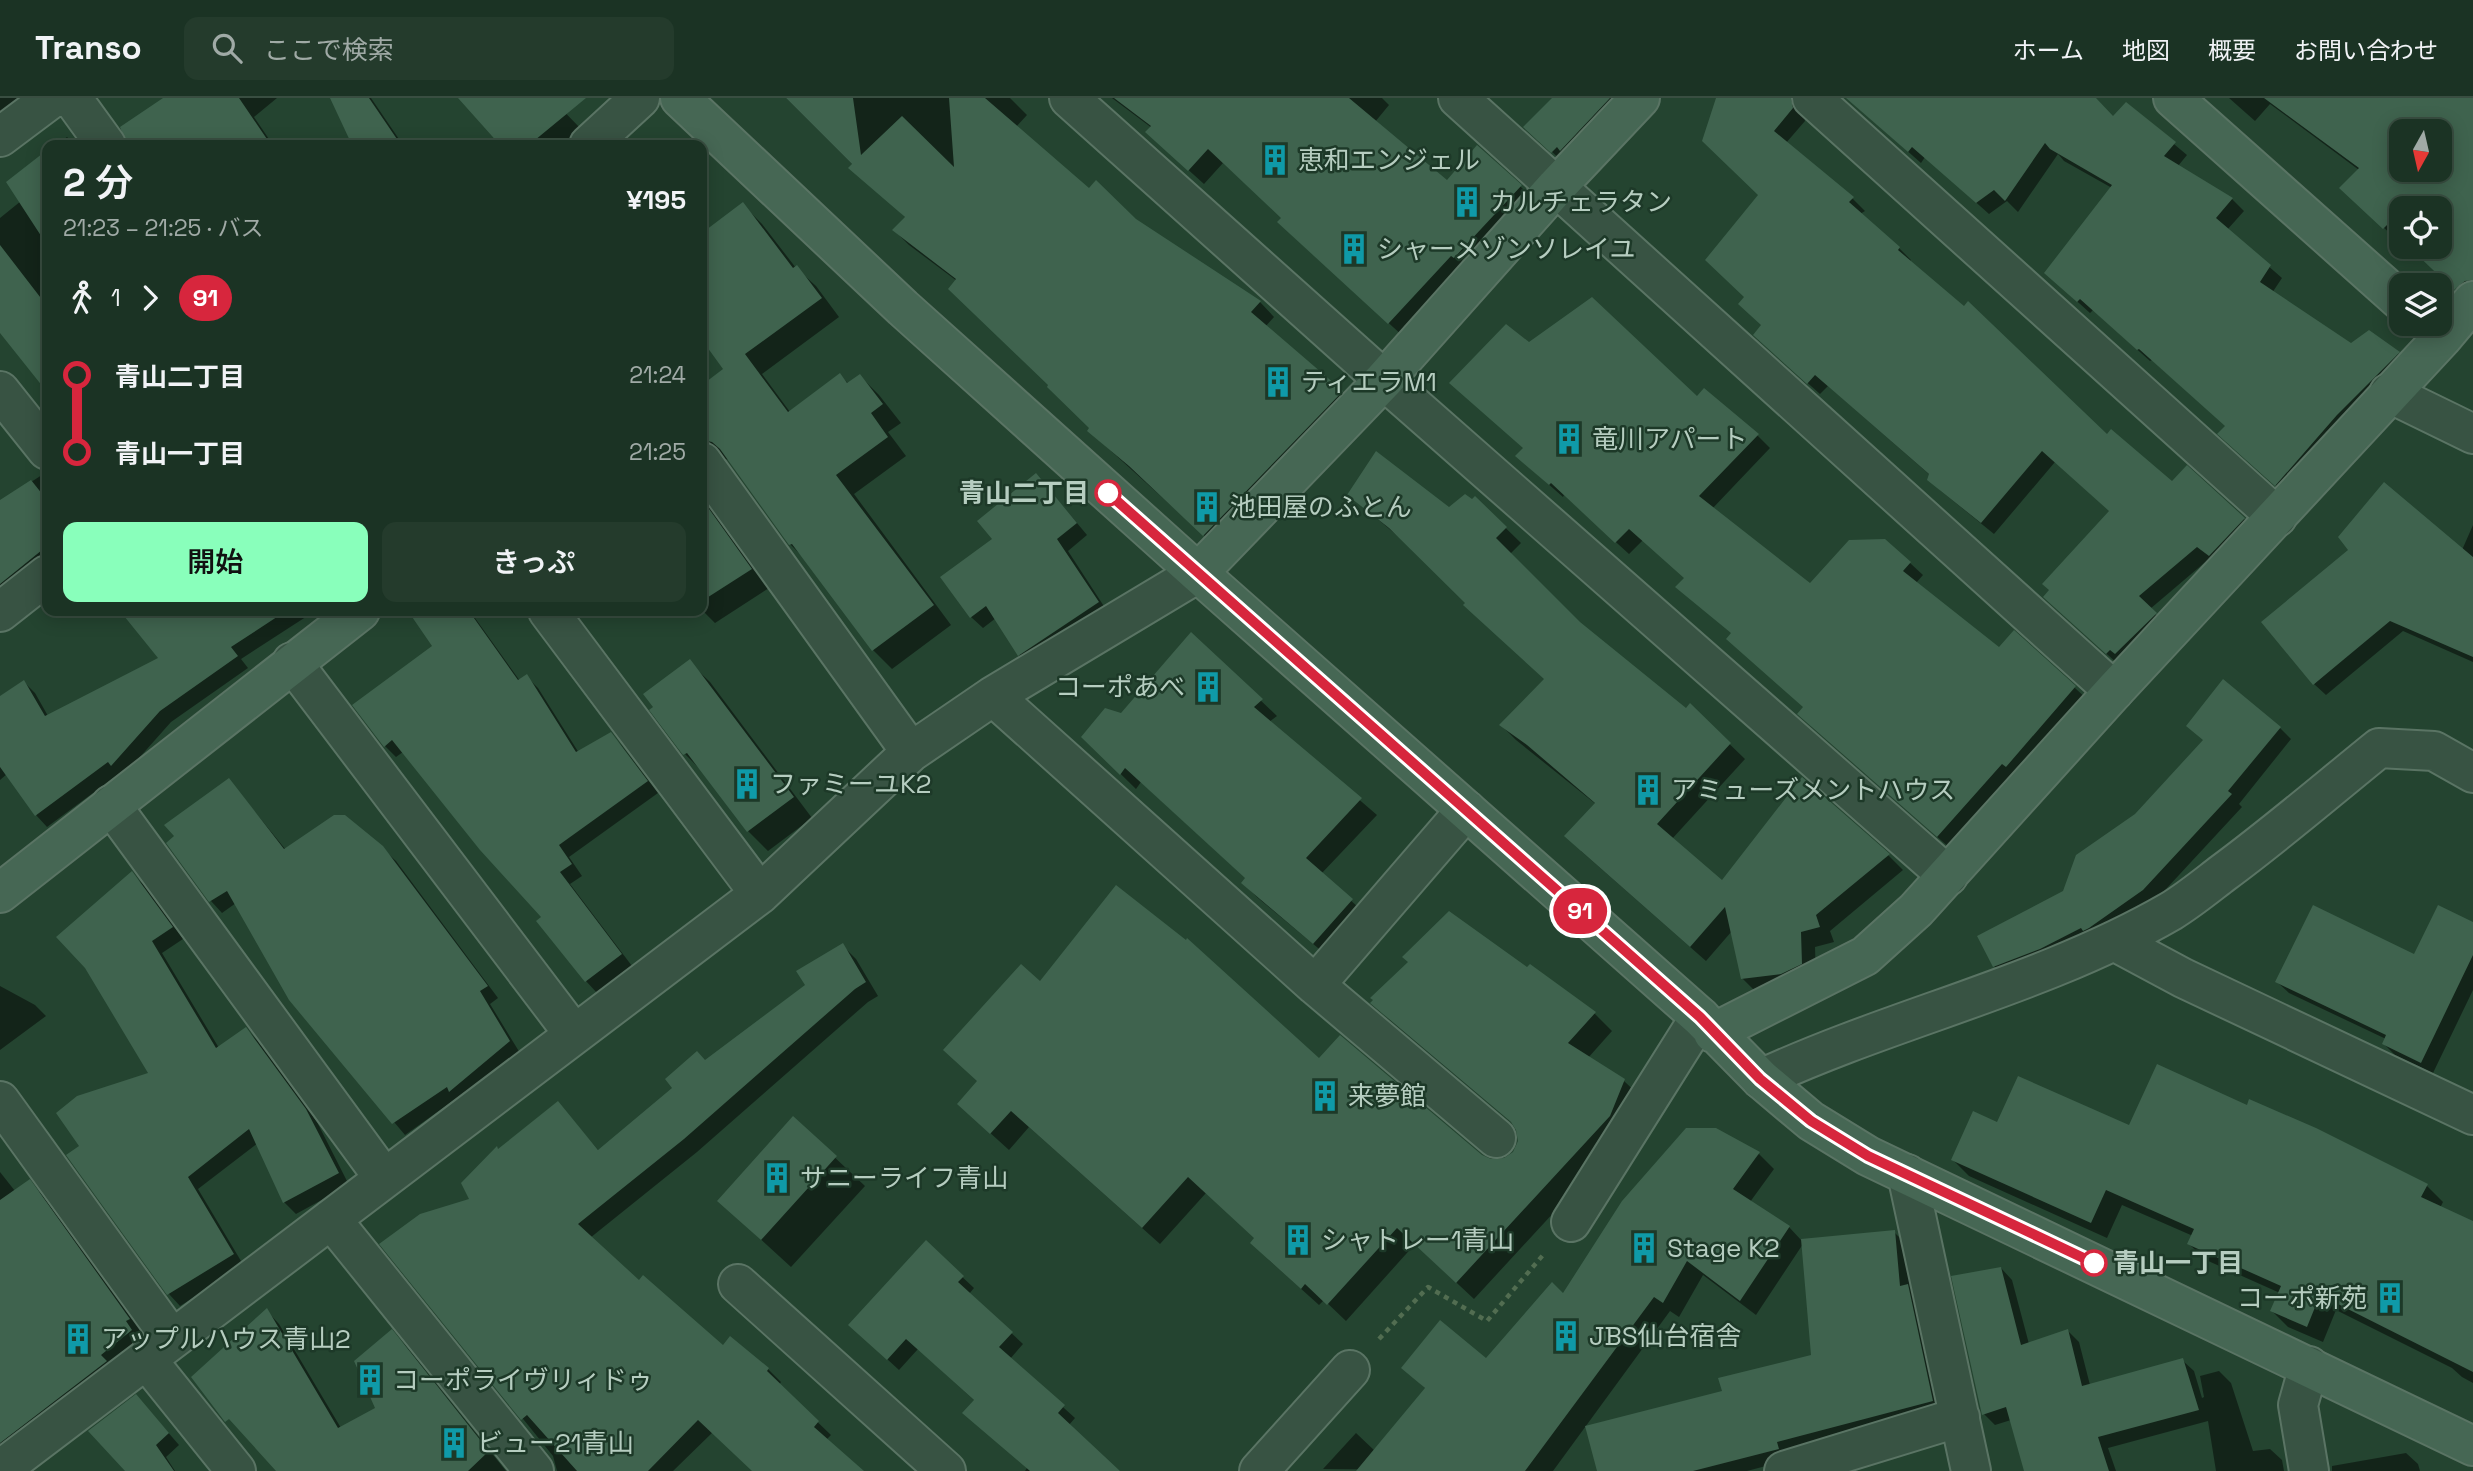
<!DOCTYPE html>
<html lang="ja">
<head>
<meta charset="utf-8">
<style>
  body { margin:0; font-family:"Space Grotesk","Noto Sans JP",sans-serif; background:#243b2c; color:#f1f3f6; height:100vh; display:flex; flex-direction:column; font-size:26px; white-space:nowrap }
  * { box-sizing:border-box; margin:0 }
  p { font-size:23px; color:#a0aaa6 }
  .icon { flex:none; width:38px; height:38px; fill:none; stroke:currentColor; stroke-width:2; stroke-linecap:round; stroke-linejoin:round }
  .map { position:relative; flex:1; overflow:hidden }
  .sheet { position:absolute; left:42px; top:42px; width:665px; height:476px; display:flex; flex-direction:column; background:#1b3324; border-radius:14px; box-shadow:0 4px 18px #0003,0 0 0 2px #394e41 }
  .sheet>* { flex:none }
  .badge { padding:0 14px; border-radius:23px; font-size:24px; line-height:46px }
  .needle { width:46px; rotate:188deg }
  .controls { position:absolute; left:2389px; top:21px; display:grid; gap:14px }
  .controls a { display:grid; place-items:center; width:63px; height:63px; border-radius:14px; background:#1b3324; box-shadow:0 4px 18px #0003,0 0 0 2px #394e41; font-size:35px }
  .map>.badge { position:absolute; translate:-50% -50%; box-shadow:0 0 0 4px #fff }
  .legs { display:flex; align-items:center; gap:10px; height:77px; padding:0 21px; font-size:23px }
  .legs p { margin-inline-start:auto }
  .overview { display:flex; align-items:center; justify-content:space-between; height:119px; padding:0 21px }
  h1 { font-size:38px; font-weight:600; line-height:52px }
  .button { display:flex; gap:14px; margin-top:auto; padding:14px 21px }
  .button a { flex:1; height:80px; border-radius:14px; background:#89ffbb; color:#111; font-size:28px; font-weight:600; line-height:80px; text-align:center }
  .button a+a { background:#243b2c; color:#f1f3f6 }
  ul { padding:0 21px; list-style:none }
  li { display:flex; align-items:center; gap:24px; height:77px; font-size:26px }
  li i { display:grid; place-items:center; width:10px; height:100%; margin:0 9px; background:currentColor }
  li i::after { content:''; width:18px; height:18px; margin:-9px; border:5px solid; border-radius:50%; background:#1b3324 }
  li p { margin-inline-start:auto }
  li:first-child i { background:linear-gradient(#0000 50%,currentColor 0) }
  li:last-child i { background:linear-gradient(currentColor 50%,#0000 0) }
  header { display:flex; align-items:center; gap:42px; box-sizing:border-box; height:98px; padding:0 35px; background:#1b3324; border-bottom:2px solid #394e41 }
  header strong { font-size:33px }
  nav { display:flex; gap:38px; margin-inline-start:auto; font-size:24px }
  .search { width:490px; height:63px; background:#243b2c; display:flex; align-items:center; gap:18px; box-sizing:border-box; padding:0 24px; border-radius:14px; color:#a0aaa6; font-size:26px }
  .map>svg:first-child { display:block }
</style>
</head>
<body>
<header>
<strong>Transo</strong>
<div class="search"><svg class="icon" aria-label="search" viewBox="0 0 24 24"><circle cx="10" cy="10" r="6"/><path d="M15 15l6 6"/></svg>ここで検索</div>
<nav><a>ホーム</a><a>地図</a><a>概要</a><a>お問い合わせ</a></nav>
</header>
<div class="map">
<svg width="2473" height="1373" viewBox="0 0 2473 1373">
  <rect width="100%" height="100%" fill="#244430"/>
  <path fill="#0007" fill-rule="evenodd" d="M0,0H48L0,33Z
    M166,0H277L254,19L273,47H131L129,45Z
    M336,0H371L403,47H353L333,2Z
    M460,0H551L581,31L562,47H503Z
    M786,0H1010L1027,17L1016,29L1089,93L1260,204L1274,219L1265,229L1356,309L1219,451L1089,333L1092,331L957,183L909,147L894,132L906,120Z
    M1112,0H1382L1389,7L1375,24L1447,84L1520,88L1535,103L1404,239L1294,139L1283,120L1223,65L1204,86L1163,49L1152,30Z
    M1555,0H1632L1564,65L1537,40Z
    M1718,0H1806L1802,9L1805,23L1786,45L1853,101L1865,113L1860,116L1899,150L1911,162L1909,164L2107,338L2172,386L2244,421L2256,433L2222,469L2210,460L2150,511L2167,528L2119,567L2057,511L2111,414L2055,364L1994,436L1941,393L1929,381L1930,377L1828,288L1820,296L1767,249L1763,228L1746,199L1760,97Z
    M1847,0H2094L2114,21L2126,6L2187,57L2178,68L2232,101L2244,113L2227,132L2282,180L2272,195L2351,247L2398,255L2410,267L2288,398L2232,348L2227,329L2152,262L2150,263L2093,212L2090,215L2059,187L2112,90L2064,63L2058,56L2018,114L2007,103L1989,116L1925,59L1921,65Z
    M2229,0H2473V197L2466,202L2411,149H2440V110H2401V139L2396,141L2353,101L2359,72L2270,6L2255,23ZM2401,33H2440V72H2401Z
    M67,39L75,47H56Z
    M47,54V292L0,232V120L21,103L8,85Z
    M743,107L762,126L796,170L816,188L839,219L762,276L790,314L840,278L849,286L860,278L879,297L901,325L888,334L906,358L854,396L951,527L892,571L873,552L805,461L790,446L730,362L720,360L702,372V289L726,271L702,239V138Z
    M1529,246L1697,300L1757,337L1770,350L1712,411L1810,487L1910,465L1923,477L1916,485L1999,551L2014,534L2088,602L1951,751L1812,629L1805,609L1733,536L1686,480L1643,442L1629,456L1564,397L1563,399L1530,370L1525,351Z
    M45,375H47V477L0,505V404Z
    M1047,389L1087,437L1068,453L1109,516L1031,568L1019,557L996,520L983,530L971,519L995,441Z
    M702,395L769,490L715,525L702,512Z
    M1349,397L1449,411L1475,400L1521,445L1510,456L1579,525L1686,612L1690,608L1745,661L1672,741L1723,785L1888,757L1903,772L1830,833L1834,844L1815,849L1816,881L1757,895L1742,880L1732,833L1706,863L1581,753L1597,707L1516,642L1501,627L1546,581L1406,445Z
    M2473,427V564L2403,533L2326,597L2314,586L2462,452Z
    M123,513H315L241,561L248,570L171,624L123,678L120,675L47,729L36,717L7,676L0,682V600L24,584L35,595L48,618L160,560Z
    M427,513H470L520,583L527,579L538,590L579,655L611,636L622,648L658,695L569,759L582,778L570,786L632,868L597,895L586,883L544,819L403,654L396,659L385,648L434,548L416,522Z
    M1191,536L1277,618L1269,624L1377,717L1321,776L1367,817L1330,860L1258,800L1243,785L1247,781L1141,684L1136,691L1083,639L1122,617Z
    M689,564L710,584L812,720L768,753L748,733L705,676L685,656Z
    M2280,630L2291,641L2239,706L2242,709L2154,804L2006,880L1994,868L2205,643Z
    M229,682L286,752L383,751L396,763L498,900L490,906L520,955L461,1004L457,1000L405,1037L290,901L236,805L222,815L211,803L168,745Z
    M132,776L144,787L183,841L162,855L219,950L246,931L257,942L317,1024L349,1087L296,1116L284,1104L258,1045L198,1091L244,1168L180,1208L169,1196L68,1057L82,1048L150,976Z
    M2473,826V892L2433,975L2395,957L2384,946L2386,941L2289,895L2277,884L2415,858Z
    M843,848L856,861L878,898L868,904L697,1054L590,1140L639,1184L723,1249L768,1271L781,1284L779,1287L831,1337L826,1342L861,1373H754L713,1334L673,1373H557L553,1358L382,1146L472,1103L499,1052L558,1005L599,1053L705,964L807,887Z
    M1530,868L1595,916L1612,933L1588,960L1624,983L1642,1000L1627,1035L1474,1201L1415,1146L1346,1223L1324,1202L1319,1207L1269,1162L1256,1140L1206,1095L1160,1146L1029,1029L1009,1052L977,1023L979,984L1040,885L1319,963L1481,1058L1491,1063L1505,1062L1515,1055L1519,1043L1517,1029L1390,922L1373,905L1527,872Z
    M0,888L35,907L46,918L0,952Z
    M793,1020L865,1088L791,1169L719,1103Z
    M1998,1026L2129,1030L2427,1088L2443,1104L2440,1110L2473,1125V1285L2462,1279L2452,1270L2336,1212L2323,1244L2288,1229L2272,1213L2280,1195L2206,1162L2189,1146L2193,1138L2122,1107L2107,1140L1969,1078L1953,1062Z
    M1759,1056L1774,1071L1750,1104L1789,1129L1802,1143L1894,1134L1906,1146L1910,1190L1919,1200L1944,1314L1789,1362L1747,1373H1599L1724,1294L1813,1258L1803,1146L1756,1217L1703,1177L1679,1219L1670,1213L1553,1373L1323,1371L1356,1335L1375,1353L1426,1291L1403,1269L1487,1262L1564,1198Z
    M0,1074L15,1093L30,1084L43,1098L143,1235L139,1238L145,1247L0,1350Z
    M926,1145L974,1190L969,1196L1023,1246L1010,1261L1075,1320L1069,1327L1118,1373H1025L1027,1370L975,1303L918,1251L899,1272L862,1238Z
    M2001,1170L2012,1182L2029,1246L2068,1233L2079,1244L2090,1287L2182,1262L2194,1273L2202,1300L2204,1299L2200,1278L2219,1273L2231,1285L2253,1353L2270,1351L2282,1362L2284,1373H2216L2208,1323L2108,1350L2116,1373H2026L2011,1322L1995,1327L1984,1316Z
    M267,1213L279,1226L341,1330L377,1311L392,1234L405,1247L506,1373H297Z
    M147,1310L179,1347L166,1359L175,1373H127Z
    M2406,1355L2418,1366L2420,1373H2332V1368Z"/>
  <path fill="#3f634e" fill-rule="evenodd" d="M163,0H239L271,47H127L120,29Z
    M330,0H369L401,47H352Z
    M458,0H586L529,47H500Z
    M786,0H853L861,57L902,18L954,69L949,0H985L1089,90L1096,82L1136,121L1261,203L1251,214L1343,293L1203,438L1129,368L1087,333L1089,330L1047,289L1048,287L948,191L956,181L892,132L905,119L848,70L852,66Z
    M1114,0H1349L1447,82L1477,47L1522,87L1454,160L1451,158L1388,226L1277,124L1281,120L1208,51L1188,73L1145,34L1151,28Z
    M1552,0H1610L1560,53L1557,49L1551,55L1523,29Z
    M1716,0H1791L1793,10L1774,33L1854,99L1849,104L1900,149L1898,152L1964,208L1968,203L2107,336L2111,331L2172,383L2187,367L2245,420L2209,458L2197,449L2139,498L2157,515L2115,556L2110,552L2106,556L2043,499L2049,492L2042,486L2109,413L2042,353L1981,425L1927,382L1929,376L1815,277L1807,286L1753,237L1761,227L1738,206L1744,199L1705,162L1758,97L1702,43Z
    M1846,0H2096L2113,18L2126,4L2176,44L2164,58L2233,100L2216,120L2271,167L2260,184L2351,245L2369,232L2400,254L2337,317L2275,388L2217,336L2225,328L2139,251L2137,252L2080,201L2077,204L2044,175L2112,87L2050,51L2045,45L2005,103L1994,92L1976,105L1912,49L1908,54Z
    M2264,0H2473V182L2465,183L2454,192L2409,149H2440V110H2401V141L2387,127L2383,131L2339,90L2359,70ZM2401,33H2440V72H2401Z
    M47,52V147L6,84Z
    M743,104L793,170L797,167L822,200L745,256L788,314L840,275L847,285L860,276L883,306L871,315L888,339L836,377L934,507L872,553L792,446L789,447L720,351L712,344L702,342V287L723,271L702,242V135Z
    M0,147L47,208V294L0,235Z
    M1592,199L1697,298L1704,290L1759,336L1699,398L1810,485L1849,442L1885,441L1911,464L1903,473L1999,549L2014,532L2076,588L2006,669L2002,666L1937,739L1797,616L1803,609L1726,541L1731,535L1675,489L1684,480L1629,431L1615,445L1551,385L1549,387L1515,358L1523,350L1449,285L1506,226L1529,244Z
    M1376,353L1449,409L1465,396L1472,401L1475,398L1507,429L1496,440L1580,524L1686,610L1690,605L1731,645L1657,726L1722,782L1802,679L1890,756L1816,817L1820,829L1801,834L1802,866L1781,876L1741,881L1725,809L1690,849L1564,738L1595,705L1527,647L1499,627L1544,581L1463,507L1465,505L1389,430L1347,397Z
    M1036,375L1077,425L1057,441L1099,504L1018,558L986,508L970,520L940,479L992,441L977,423Z
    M31,382L47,402V448L0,486V402Z
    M2384,384L2473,459V559L2390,523L2313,587L2261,524L2348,452L2338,439Z
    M702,401L752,471L702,503Z
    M120,513H286L231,549L238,558L160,613L111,668L108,664L35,718L0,669V598L24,582L45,618L158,560Z
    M408,513H469L518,582L527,576L576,654L611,634L648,683L559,747L572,766L560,774L622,856L585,884L536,823L541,819L480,752L392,642L384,649L352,607L432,548Z
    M1191,534L1263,601L1254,609L1362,700L1306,760L1353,801L1313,846L1241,785L1245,780L1125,670L1120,677L1081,639L1105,610L1121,615Z
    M690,561L794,699L747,734L687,655L683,657L649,612L653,609L643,596Z
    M2223,581L2281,629L2228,693L2232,696L2143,792L2089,830L2083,833L2081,830L2040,851L1993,869L1977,838L2063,793L2076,757L2135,716L2203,642L2186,628Z
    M229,680L284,751L334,717H345L383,748L488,888L480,893L510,943L449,994L447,989L392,1026L289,902L227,793L209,804L166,745L174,738L164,727Z
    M132,773L173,829L152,843L216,950L246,929L306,1011L339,1075L283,1105L249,1031L188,1079L234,1156L167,1197L66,1057L79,1048L56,1015L77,998L148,975L85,870L56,839Z
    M1116,787L1186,842L1187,840L1319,960L1340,937L1482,1057L1491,1061L1504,1060L1513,1054L1518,1043L1516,1032L1511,1024L1370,905L1373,902L1370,900L1408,864L1402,859L1449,813L1527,869L1530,866L1596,914L1568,945L1625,981L1610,1018L1456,1185L1397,1130L1327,1207L1305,1186L1301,1191L1250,1145L1254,1140L1188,1079L1142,1130L1011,1013L990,1036L957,1006L977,983L943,952L1021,866L1040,883Z
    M2313,807L2414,856L2438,807L2473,824V857L2421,965L2382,946L2386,937L2275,884Z
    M843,845L866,884L855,891L684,1041L578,1126L639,1182L643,1177L723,1247L730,1238L769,1270L767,1273L819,1323L814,1329L864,1373H752L698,1322L648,1373H577L527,1317L521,1322L379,1146L420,1116L469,1101L461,1085L497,1048L498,1051L558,1003L598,1052L672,990L665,981L697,953L705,962L805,887L796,873Z
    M2157,966L2247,1007L2249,1001L2316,1030L2428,1086L2421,1099L2473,1123V1274L2320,1197L2307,1229L2270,1213L2281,1188L2187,1146L2194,1131L2106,1092L2091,1125L1951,1062L1973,1013L1997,1024L2018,978L2129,1027Z
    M793,1018L837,1058L761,1142L717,1103Z
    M1686,1030H1716L1760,1054L1733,1091L1790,1128L1740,1203L1687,1163L1663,1205L1654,1199L1525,1373H1356L1425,1290L1401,1270L1440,1222L1486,1260L1552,1184L1563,1195L1622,1103Z
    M30,1081L130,1221L126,1223L132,1232L101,1257L107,1263L0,1345V1102Z
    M1895,1132L1900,1188L1908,1186L1933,1303L1777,1344L1779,1351L1693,1373H1597L1585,1328L1722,1293L1718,1280L1811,1257L1801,1141Z
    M926,1142L964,1178L958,1184L1013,1234L999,1249L1065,1307L1058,1315L1120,1373H1030L962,1315L974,1302L906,1241L887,1262L848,1227Z
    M2001,1169L2021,1247L2068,1231L2082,1288L2183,1260L2199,1312L2098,1339L2109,1373H2024L2006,1309L1982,1317L1951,1178Z
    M267,1210L338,1330L375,1310L354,1263L392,1231L489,1353L468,1373H276L229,1321L225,1324L191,1279Z
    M136,1296L169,1335L156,1347L174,1373H125L88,1333Z"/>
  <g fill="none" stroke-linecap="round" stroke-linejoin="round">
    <defs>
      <path id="street" d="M72,0L106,47
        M1069,0L1384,282L1948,778
        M1458,0L2114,593
        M1812,0L2277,419
        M0,39L52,0
        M589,47L640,0
        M0,293L47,352
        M2389,295L2473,336
        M702,364L911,654
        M548,513L760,796
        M0,514L47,477
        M292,564L574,936
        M993,598L1315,887L1496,1040
        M111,707L384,1080
        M2114,843L2183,880L2473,1017
        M1315,887L1466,712
        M1761,981C1895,919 2043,887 2171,813C2189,802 2206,788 2223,775C2276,736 2327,692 2379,650L2434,653L2473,675
        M0,1003L172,1241
        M1907,1076L1971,1373
        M331,1121L534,1373
        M1571,1124L1700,919
        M738,1186L946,1373
        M146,1261L236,1373
        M0,1372L760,796L911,654L993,598L1198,475
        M1259,1373L1350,1272
        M1784,1373L1960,1319
        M2309,1373L2298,1307L2309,1268"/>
      <path id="secondary" d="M680,0L903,210L1198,475L1700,919L1761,981L1811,1023L1868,1058L2473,1348
        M2173,0L2401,203
        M1198,475L1384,282L1556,89L1640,0
        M0,795L360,513
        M1713,935L1865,858L1916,812L2114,593L2442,240L2473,203"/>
    </defs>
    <use href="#street" stroke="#5a7464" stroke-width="42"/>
    <use href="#secondary" stroke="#5a7464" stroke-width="42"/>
    <path stroke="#526d51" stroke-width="4.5" stroke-dasharray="5 5" stroke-linecap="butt" d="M1379,1241L1428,1189L1487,1223L1543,1157"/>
    <use href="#street" stroke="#385343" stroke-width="38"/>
    <use href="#secondary" stroke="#466754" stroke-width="38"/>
  </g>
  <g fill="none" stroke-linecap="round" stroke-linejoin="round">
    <defs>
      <path id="line-1" d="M1108,395L1700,919L1760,981L1811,1023L1868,1058L2094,1165"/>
    </defs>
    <use href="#line-1" stroke="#fff" stroke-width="16"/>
    <use href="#line-1" stroke="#d7263d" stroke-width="10"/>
  </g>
  <defs>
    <symbol id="building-bare" viewBox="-9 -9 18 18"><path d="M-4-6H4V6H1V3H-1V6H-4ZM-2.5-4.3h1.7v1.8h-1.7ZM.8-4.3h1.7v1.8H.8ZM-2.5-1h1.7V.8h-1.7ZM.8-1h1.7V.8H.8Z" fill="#0f9aa8" stroke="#1d3928" stroke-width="2.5" paint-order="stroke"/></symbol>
  </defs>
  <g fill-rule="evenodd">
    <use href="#building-bare" x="1253" y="40" width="44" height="44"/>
    <use href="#building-bare" x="1445" y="82" width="44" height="44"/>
    <use href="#building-bare" x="1332" y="129" width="44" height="44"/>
    <use href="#building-bare" x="1256" y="262" width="44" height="44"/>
    <use href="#building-bare" x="1547" y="319" width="44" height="44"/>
    <use href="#building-bare" x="1185" y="387" width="44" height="44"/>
    <use href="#building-bare" x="1186" y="567" width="44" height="44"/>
    <use href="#building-bare" x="725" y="664" width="44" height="44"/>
    <use href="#building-bare" x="1626" y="670" width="44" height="44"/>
    <use href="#building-bare" x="1303" y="976" width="44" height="44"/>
    <use href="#building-bare" x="755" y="1058" width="44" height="44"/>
    <use href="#building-bare" x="1276" y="1120" width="44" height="44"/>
    <use href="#building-bare" x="1622" y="1128" width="44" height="44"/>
    <use href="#building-bare" x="2368" y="1178" width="44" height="44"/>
    <use href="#building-bare" x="1544" y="1216" width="44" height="44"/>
    <use href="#building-bare" x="56" y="1219" width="44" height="44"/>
    <use href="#building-bare" x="348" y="1260" width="44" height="44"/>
    <use href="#building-bare" x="432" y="1323" width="44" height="44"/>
  </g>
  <g fill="#fff" stroke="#d7263d" stroke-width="3.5">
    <circle cx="1108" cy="395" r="12"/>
    <circle cx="2094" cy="1165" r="12"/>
  </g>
  <g text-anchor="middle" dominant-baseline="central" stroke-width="5" stroke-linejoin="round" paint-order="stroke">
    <g font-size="26" fill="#b6cdc0" stroke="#1d3928" text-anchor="start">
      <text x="1298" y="62">恵和エンジェル</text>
      <text x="1490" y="104">カルチェラタン</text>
      <text x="1377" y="151">シャーメゾンソレイユ</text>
      <text x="1301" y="284">ティエラM1</text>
      <text x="1592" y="341">竜川アパート</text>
      <text x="1230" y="409">池田屋のふとん</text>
      <text x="1185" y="589" text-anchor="end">コーポあべ</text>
      <text x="770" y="686">ファミーユK2</text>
      <text x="1671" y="692">アミューズメントハウス</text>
      <text x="1348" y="998">来夢館</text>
      <text x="800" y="1080">サニーライフ青山</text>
      <text x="1321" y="1142">シャトレー1青山</text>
      <text x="1667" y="1150">Stage K2</text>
      <text x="2367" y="1200" text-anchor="end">コーポ新苑</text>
      <text x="1589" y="1238">JBS仙台宿舎</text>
      <text x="101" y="1241">アップルハウス青山2</text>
      <text x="393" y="1282">コーポライヴリィドゥ</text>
      <text x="477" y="1345">ビュー21青山</text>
    </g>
    <g font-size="26" font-weight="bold" fill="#b6cdc0" stroke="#1d3928" text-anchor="end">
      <text x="1089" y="395">青山二丁目</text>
      <text x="2113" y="1165" text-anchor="start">青山一丁目</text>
    </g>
  </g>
</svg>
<div class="controls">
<a><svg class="needle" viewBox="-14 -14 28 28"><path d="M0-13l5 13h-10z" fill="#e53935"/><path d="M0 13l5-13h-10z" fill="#a0aaa6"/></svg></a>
<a><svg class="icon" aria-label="locate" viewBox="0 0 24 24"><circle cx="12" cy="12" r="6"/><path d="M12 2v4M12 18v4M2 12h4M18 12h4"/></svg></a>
<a><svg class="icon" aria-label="layers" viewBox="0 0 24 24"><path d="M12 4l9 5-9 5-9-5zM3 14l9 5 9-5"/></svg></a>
</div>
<b class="badge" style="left:1580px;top:813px;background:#d7263d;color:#fff">91</b>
<section class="sheet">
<div class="overview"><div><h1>2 分</h1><p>21:23 – 21:25 · バス</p></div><b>¥195</b></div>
<div class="legs"><svg class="icon" aria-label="walk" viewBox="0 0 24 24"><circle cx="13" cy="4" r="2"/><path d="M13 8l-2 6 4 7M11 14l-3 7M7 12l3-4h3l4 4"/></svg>1<svg class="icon" aria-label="forward" viewBox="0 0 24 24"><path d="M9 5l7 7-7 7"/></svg><b class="badge" style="background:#d7263d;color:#fff">91</b></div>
<ul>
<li><i style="color:#d7263d"></i><b>青山二丁目</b><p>21:24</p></li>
<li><i style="color:#d7263d"></i><b>青山一丁目</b><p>21:25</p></li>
</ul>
<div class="button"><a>開始</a><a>きっぷ</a></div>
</section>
</div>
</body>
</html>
